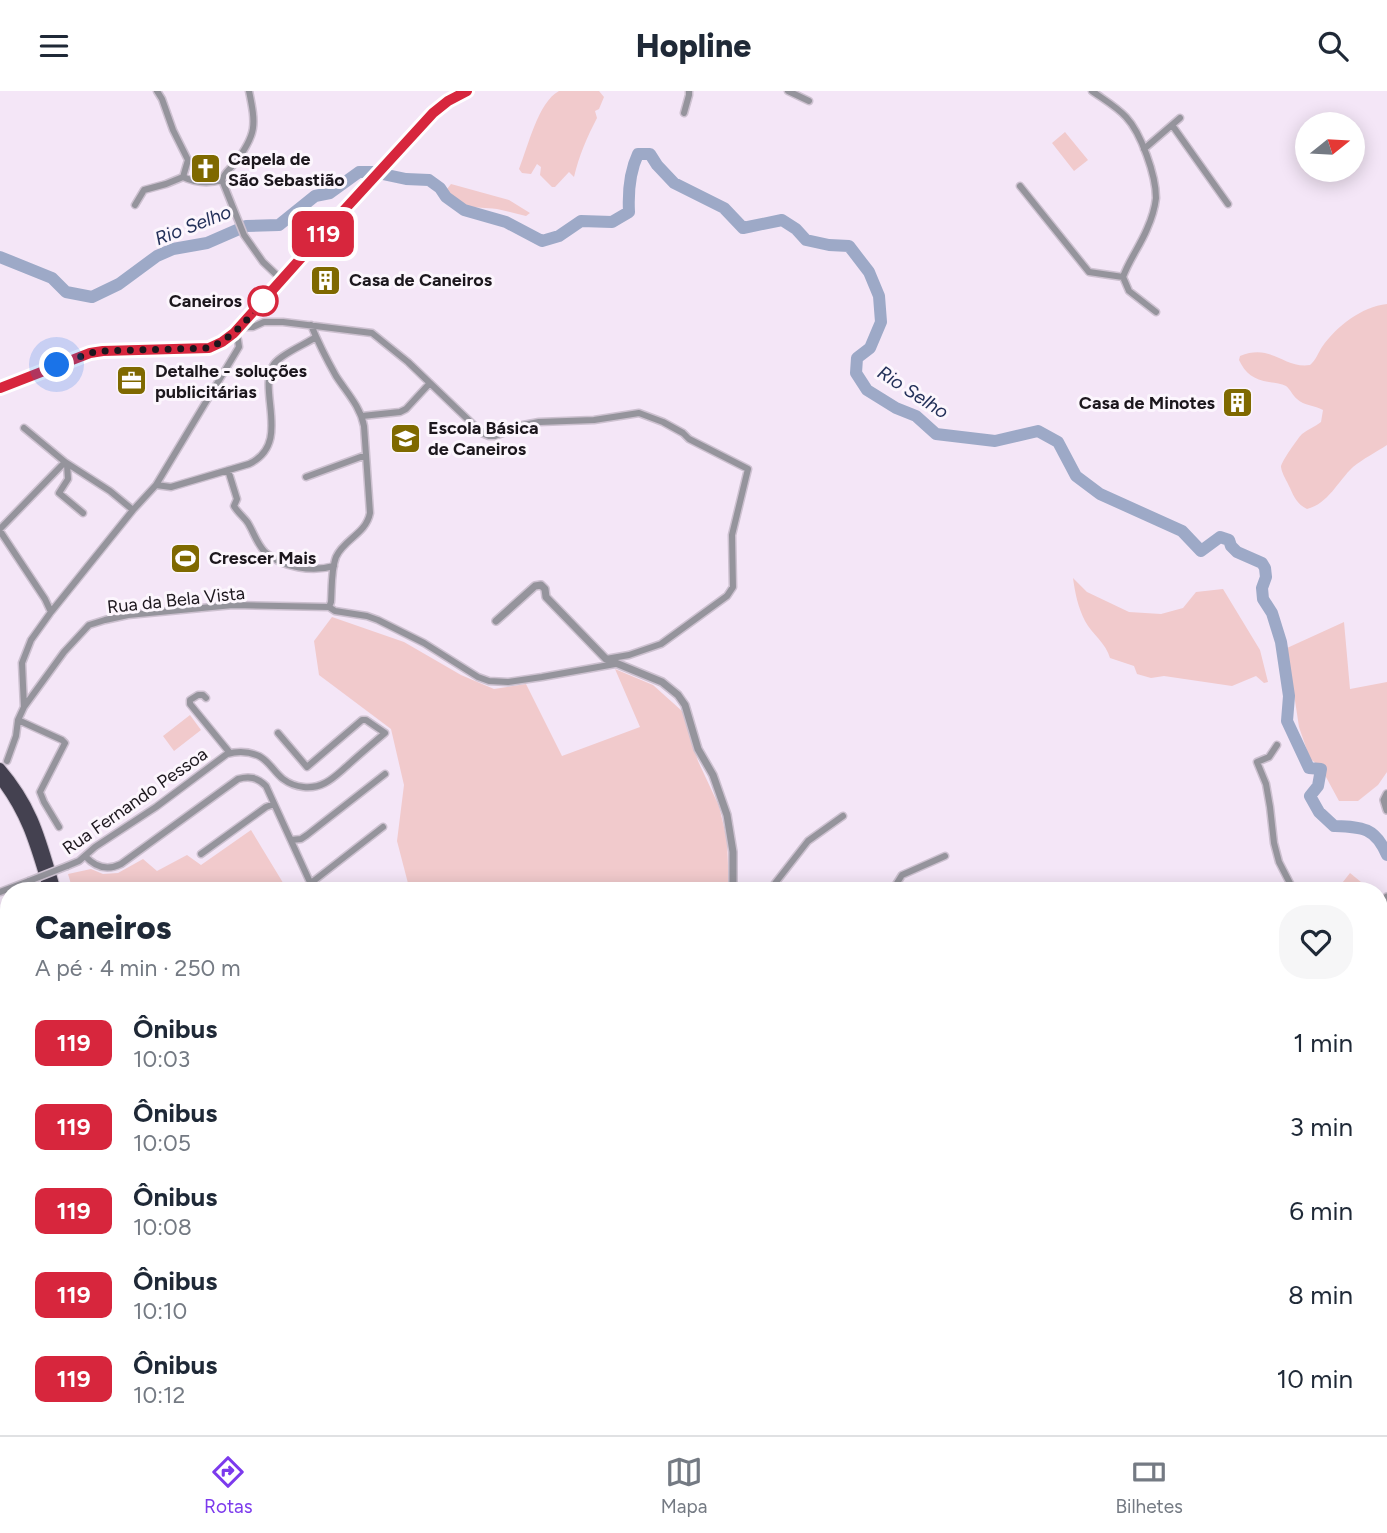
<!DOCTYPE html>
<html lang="pt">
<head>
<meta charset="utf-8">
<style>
  body { margin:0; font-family:Figtree,sans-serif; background:#f6f6f7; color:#1f2937; height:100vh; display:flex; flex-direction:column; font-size:26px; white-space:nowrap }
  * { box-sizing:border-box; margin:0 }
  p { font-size:23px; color:#747a83 }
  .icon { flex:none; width:38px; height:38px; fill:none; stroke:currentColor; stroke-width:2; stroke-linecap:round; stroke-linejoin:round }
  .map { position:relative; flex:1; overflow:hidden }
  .drawer { position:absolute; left:0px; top:791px; width:1388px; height:553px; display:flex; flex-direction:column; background:#fff; border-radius:28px 28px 0 0; box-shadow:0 4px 18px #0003 }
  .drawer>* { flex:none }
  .badge { padding:0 14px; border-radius:10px; font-size:24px; line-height:46px }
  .needle { width:46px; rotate:72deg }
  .controls { position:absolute; left:1295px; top:21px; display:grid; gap:14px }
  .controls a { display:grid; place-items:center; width:70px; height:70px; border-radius:50%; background:#fff; box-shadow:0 4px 18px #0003; font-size:35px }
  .you { position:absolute; width:35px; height:35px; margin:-18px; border:5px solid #fff; border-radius:50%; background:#1a73e8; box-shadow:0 0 0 10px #1a73e833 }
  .map>.badge { position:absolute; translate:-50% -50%; box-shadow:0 0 0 4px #fff }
  .round { display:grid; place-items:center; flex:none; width:74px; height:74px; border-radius:28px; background:#f6f6f7 }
  .headline { display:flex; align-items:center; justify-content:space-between; height:119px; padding:0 35px }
  h1 { font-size:33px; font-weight:800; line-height:52px }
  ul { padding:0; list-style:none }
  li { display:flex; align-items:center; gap:21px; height:84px; padding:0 35px }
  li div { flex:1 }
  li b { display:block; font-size:26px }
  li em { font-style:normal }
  li .badge { min-width:77px; font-weight:700; text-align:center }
  header { display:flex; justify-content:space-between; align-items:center; height:91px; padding:0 35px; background:#fff; font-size:32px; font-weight:800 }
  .tabs { display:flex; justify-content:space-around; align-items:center; height:98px; border-top:2px solid #e0e1e3; background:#fff; font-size:19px; color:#747a83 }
  .tabs a { display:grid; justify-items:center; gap:4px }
  .tabs .on { color:#7c3aed }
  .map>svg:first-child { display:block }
</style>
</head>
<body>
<header><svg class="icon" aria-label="menu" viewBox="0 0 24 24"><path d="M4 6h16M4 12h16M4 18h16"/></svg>Hopline<svg class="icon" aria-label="search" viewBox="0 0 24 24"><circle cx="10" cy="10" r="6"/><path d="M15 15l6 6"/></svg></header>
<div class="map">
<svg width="1387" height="1344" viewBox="0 0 1387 1344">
  <rect width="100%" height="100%" fill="#f4e6f7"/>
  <path fill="#f1cacc" d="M559,0H599L604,6L599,18L595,20L597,27C587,46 579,65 574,86L569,81L555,96H552L540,84L541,76L537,73L531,83L522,82L519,78C528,56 538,11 559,0Z
    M1065,41L1088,69L1074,80L1052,52Z
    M451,93L509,109L530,122L526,125C516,123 507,120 497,118C473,115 462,121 447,98Z
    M1387,213V354C1376,361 1363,368 1353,376C1338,390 1328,413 1307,418C1297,413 1294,406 1290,397C1287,390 1282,383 1281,376C1281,371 1298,347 1302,343C1308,338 1315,336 1321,331L1323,319C1315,314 1304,315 1297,308C1292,304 1291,299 1286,295C1281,292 1275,292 1269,291C1254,289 1245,282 1239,269L1240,265C1272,252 1284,278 1310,274C1316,269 1318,262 1322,256C1337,235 1361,216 1387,213Z
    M1073,487L1087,501L1129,521L1161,523L1183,517L1196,501L1223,498L1260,559L1268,591L1264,592L1256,585L1232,595L1164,585L1151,587L1137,583L1134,575L1110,567C1106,552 1092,543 1085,530C1078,516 1075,502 1073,487Z
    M332,526L404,551L461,584L494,598L526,593L562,665L640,636L615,578L653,594L682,620L698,670L719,715L727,749L729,800H410L397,750L404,694L391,638L319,584L314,550Z
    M1344,531L1350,598L1387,591V681L1378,694L1358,710H1339L1320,675L1310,668L1299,636L1287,557Z
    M190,624L201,639L174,660L163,645Z
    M251,739L288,800H73L68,783L91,778L103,783L118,782L143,768L157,780L187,764L201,774Z
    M1350,782L1372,800H1344L1339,796Z
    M1379,1092L1387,1096V1261L1379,1265Z
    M169,1335H204L206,1344H150Z
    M292,1335H474L478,1337L455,1342L413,1340L404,1344H293Z"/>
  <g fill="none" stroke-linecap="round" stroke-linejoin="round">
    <path stroke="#9da9c7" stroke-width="12" d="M0,166L52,187L66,201L92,206L119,193L157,165L173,158L207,152L246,135L279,134L315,105L330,102L359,81H373L406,88L429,89L440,97L446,106L464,119L506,131L542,150L559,145L581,130L612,131L629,121C628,101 629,82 638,63H650L657,74L674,92L724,117L743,137L782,129L796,138L806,149L829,154L849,155L869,181L879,205L881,231L870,257L857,267L856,282L867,299L896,317L916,325L936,343L995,350L1038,340L1058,351L1076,385L1100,403L1182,440L1201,460L1220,446L1229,449L1231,455L1237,461L1262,472L1265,477L1266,486L1262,497L1263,508L1272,522L1281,551L1289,605L1287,630L1309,677L1321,678L1318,695L1310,705L1319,721L1334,735C1362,736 1375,736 1387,764"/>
    <defs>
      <path id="minor" d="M157,0L162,8L173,39L188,69L183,86C196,92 208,93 222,89
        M249,0C256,34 257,43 235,72C230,78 224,82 222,89L244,144L263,171L282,189
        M788,0L809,10
        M1092,0C1103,8 1117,16 1126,26C1141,42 1156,84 1156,107C1155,116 1151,129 1147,138C1140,155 1129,169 1123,186L1129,200L1156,221
        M684,22L689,4V0
        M1172,34L1228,113
        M1144,58L1180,27
        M1020,95L1089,181L1123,186
        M135,114L144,99L166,93L183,86
        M243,233L247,236H253L264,231H283L372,242L408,271L482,342L489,345H495L523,334L539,331L594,329L639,322L663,331L683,342L689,348L748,378L732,444L733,496L727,505L661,553L629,564L606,568
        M311,234C318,251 327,269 336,285C347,302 360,315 364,335L370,422C366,443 344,448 336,466C331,479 332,497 331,511L329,516
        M362,325L400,321L406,318L430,292
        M24,337L65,371L110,400L133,419
        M67,373L68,388L59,402L83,422
        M228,379L237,408L234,415C238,422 244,426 248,432C254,442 257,453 265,461C282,477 313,481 334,475
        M306,386L366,364
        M156,394L171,396L249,373C293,352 256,299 274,273C281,263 306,253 316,246
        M0,438L65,371
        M0,440L45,508L51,521
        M206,607L203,604H198L190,609V613L230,662
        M24,616L64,561L89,534L105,529L128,524L233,514L329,516L335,520L367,525L378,529L424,552L478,586L489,590L508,591L542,586L615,573
        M18,629L62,649L65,652L40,701L44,711L59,736
        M1277,654L1269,666L1257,671L1266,693L1270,716L1274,752L1279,771L1294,800
        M7,670L16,645L18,629L24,616L22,572L31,549L51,521L133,419L156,394L239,256L238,249L235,242
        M291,749L301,748L307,744L385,683
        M201,763L266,716L274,713
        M85,765C95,776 107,780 121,773L238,688C249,685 257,686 266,695L309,789L318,800
        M67,775L79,770L95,756L156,716L227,663C238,660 248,660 259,665C269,670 274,681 283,688C295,697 312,699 325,692C333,688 340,681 347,675C359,664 372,653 385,642L366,629H362L307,676L278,642
        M311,792L383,736
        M769,800L808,750L843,725
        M892,800L902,784L945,765
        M0,801L29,790
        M0,946L9,956
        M1379,974H1387
        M1379,993L1387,1001
        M0,1279H9
        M842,1335L852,1344
        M468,1344L485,1335
        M868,1344L869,1342V1335"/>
      <path id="tertiary" d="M496,530L535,495L541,494L545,498L546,506L606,568L662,591L678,604L685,614L698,658L713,684L727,724L733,761V800
        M1387,703L1384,709L1387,719
        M1379,829L1387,806
        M0,941L9,942
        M1379,1271L1387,1268
        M779,1335L782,1344
        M1272,1344L1283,1335"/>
      <path id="secondary" d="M1163,1335L1179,1344
        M508,1344L523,1335"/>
      <path id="primary" d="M0,297L91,262L103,260L209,257L222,251L235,242L335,129L434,22L448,10L467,0"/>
      <path id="trunk" d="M0,677C35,718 41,750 56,800
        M0,688C28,724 36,757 49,800
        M549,1335L554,1344
        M613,1335L623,1344
        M624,1335L633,1344
        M679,1335V1344
        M519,1338L534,1337L546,1344"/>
    </defs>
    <use href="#minor" stroke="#cdc1d0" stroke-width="9"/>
    <use href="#tertiary" stroke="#cdc1d0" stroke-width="10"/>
    <use href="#secondary" stroke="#cdc1d0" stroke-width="11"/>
    <use href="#primary" stroke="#cdc1d0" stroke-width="12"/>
    <use href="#trunk" stroke="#cdc1d0" stroke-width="12"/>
    <use href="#minor" stroke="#95949c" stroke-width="6"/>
    <use href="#tertiary" stroke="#95949c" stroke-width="7"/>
    <use href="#secondary" stroke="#6c6a76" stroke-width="9"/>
    <use href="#primary" stroke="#504d5b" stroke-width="10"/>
    <use href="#trunk" stroke="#444150" stroke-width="10"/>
    <defs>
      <path id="minor-bridge" d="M29,790L67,775"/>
    </defs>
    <use href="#minor-bridge" stroke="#cdc1d0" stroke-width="9" stroke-linecap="butt"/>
    <use href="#minor-bridge" stroke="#95949c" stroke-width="6"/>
  </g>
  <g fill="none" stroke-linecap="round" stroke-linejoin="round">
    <defs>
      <path id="line" d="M0,297L90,262L103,260L209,257L222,251L234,242L335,129L433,22L448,10L467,0"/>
    </defs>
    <use href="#line" stroke="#fff" stroke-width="16"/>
    <use href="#line" stroke="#d7263d" stroke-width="10"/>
    <path stroke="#1c171d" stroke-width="7" stroke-dasharray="0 12.6" d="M57,274L90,262L103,260L209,257C235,246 251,224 269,204L263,210"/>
  </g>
  <defs>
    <symbol id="church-square" viewBox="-11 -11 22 22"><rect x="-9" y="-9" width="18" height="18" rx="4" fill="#7f6900" stroke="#fcf6fd"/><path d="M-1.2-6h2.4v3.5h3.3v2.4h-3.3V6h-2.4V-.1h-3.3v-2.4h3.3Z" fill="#fff"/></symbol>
    <symbol id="building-square" viewBox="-11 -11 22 22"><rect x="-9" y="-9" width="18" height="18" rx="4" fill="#7f6900" stroke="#fcf6fd"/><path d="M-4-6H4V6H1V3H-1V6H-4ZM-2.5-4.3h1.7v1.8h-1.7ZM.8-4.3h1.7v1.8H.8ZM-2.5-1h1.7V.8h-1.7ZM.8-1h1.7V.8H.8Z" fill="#fff"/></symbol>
    <symbol id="office-square" viewBox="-11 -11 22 22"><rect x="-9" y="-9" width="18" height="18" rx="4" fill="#7f6900" stroke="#fcf6fd"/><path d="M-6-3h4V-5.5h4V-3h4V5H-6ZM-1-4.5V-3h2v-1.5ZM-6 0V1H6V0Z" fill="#fff"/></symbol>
    <symbol id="school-square" viewBox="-11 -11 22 22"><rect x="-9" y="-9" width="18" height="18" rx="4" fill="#7f6900" stroke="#fcf6fd"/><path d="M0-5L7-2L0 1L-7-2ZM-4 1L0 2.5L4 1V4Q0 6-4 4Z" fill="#fff"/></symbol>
    <symbol id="stadium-square" viewBox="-11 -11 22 22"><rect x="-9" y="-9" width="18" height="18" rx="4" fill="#7f6900" stroke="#fcf6fd"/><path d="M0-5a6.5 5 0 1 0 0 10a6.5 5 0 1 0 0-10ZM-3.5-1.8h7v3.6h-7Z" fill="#fff"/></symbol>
  </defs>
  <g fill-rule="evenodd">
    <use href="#church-square" x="188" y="60" width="35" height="35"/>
    <use href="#building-square" x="308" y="172" width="35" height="35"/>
    <use href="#office-square" x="114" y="272" width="35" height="35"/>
    <use href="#building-square" x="1220" y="294" width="35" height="35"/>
    <use href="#school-square" x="388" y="330" width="35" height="35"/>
    <use href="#stadium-square" x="168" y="450" width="35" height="35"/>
  </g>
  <circle fill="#fff" stroke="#d7263d" stroke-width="3.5" cx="263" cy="210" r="14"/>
  <g text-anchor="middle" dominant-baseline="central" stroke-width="6" stroke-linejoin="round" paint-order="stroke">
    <g font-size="18" font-weight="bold" fill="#1c171d" stroke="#fcf6fd" text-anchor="start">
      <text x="228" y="68">Capela de<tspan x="228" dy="21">São Sebastião</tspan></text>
      <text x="349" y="189">Casa de Caneiros</text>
      <text x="155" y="280">Detalhe - soluções<tspan x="155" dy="21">publicitárias</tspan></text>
      <text x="1215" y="312" text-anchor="end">Casa de Minotes</text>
      <text x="428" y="337">Escola Básica<tspan x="428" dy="21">de Caneiros</tspan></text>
      <text x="209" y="467">Crescer Mais</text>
    </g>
    <g font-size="18" font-weight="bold" fill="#1c171d" stroke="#fcf6fd" text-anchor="end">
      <text x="242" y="210">Caneiros</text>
    </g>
    <g font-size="18" fill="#1c171d" stroke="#fcf6fd">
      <text transform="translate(176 509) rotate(-6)">Rua da Bela Vista</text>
      <text transform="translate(135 710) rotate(-35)">Rua Fernando Pessoa</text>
    </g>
    <g font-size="19" font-style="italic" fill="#223059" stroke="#fcf6fd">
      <text transform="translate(193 134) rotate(-21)">Rio Selho</text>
      <text transform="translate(913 301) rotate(33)">Rio Selho</text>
    </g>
  </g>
</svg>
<div class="controls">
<a><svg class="needle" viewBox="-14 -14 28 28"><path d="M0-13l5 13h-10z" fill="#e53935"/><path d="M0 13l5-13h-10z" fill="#747a83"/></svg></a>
</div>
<div class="you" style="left:57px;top:274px"></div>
<b class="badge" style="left:323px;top:143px;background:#d7263d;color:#fff">119</b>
<section class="drawer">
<div class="headline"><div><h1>Caneiros</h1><p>A pé · 4 min · 250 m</p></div><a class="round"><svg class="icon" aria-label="heart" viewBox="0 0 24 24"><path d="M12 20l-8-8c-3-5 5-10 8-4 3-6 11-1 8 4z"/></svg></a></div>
<ul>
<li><span class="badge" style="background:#d7263d;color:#fff">119</span><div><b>Ônibus</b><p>10:03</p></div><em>1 min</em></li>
<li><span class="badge" style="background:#d7263d;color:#fff">119</span><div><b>Ônibus</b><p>10:05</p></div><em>3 min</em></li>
<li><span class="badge" style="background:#d7263d;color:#fff">119</span><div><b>Ônibus</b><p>10:08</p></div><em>6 min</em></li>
<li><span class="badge" style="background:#d7263d;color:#fff">119</span><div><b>Ônibus</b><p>10:10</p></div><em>8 min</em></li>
<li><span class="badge" style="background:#d7263d;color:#fff">119</span><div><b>Ônibus</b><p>10:12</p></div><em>10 min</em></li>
</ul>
</section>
</div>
<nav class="tabs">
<a class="on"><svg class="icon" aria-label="directions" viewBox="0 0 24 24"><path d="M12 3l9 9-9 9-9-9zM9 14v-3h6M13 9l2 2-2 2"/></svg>Rotas</a>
<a><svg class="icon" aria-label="map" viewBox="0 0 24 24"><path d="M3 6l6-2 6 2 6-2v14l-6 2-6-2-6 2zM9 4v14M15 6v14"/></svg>Mapa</a>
<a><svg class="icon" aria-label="tickets" viewBox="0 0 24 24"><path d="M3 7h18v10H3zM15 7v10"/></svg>Bilhetes</a>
</nav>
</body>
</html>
